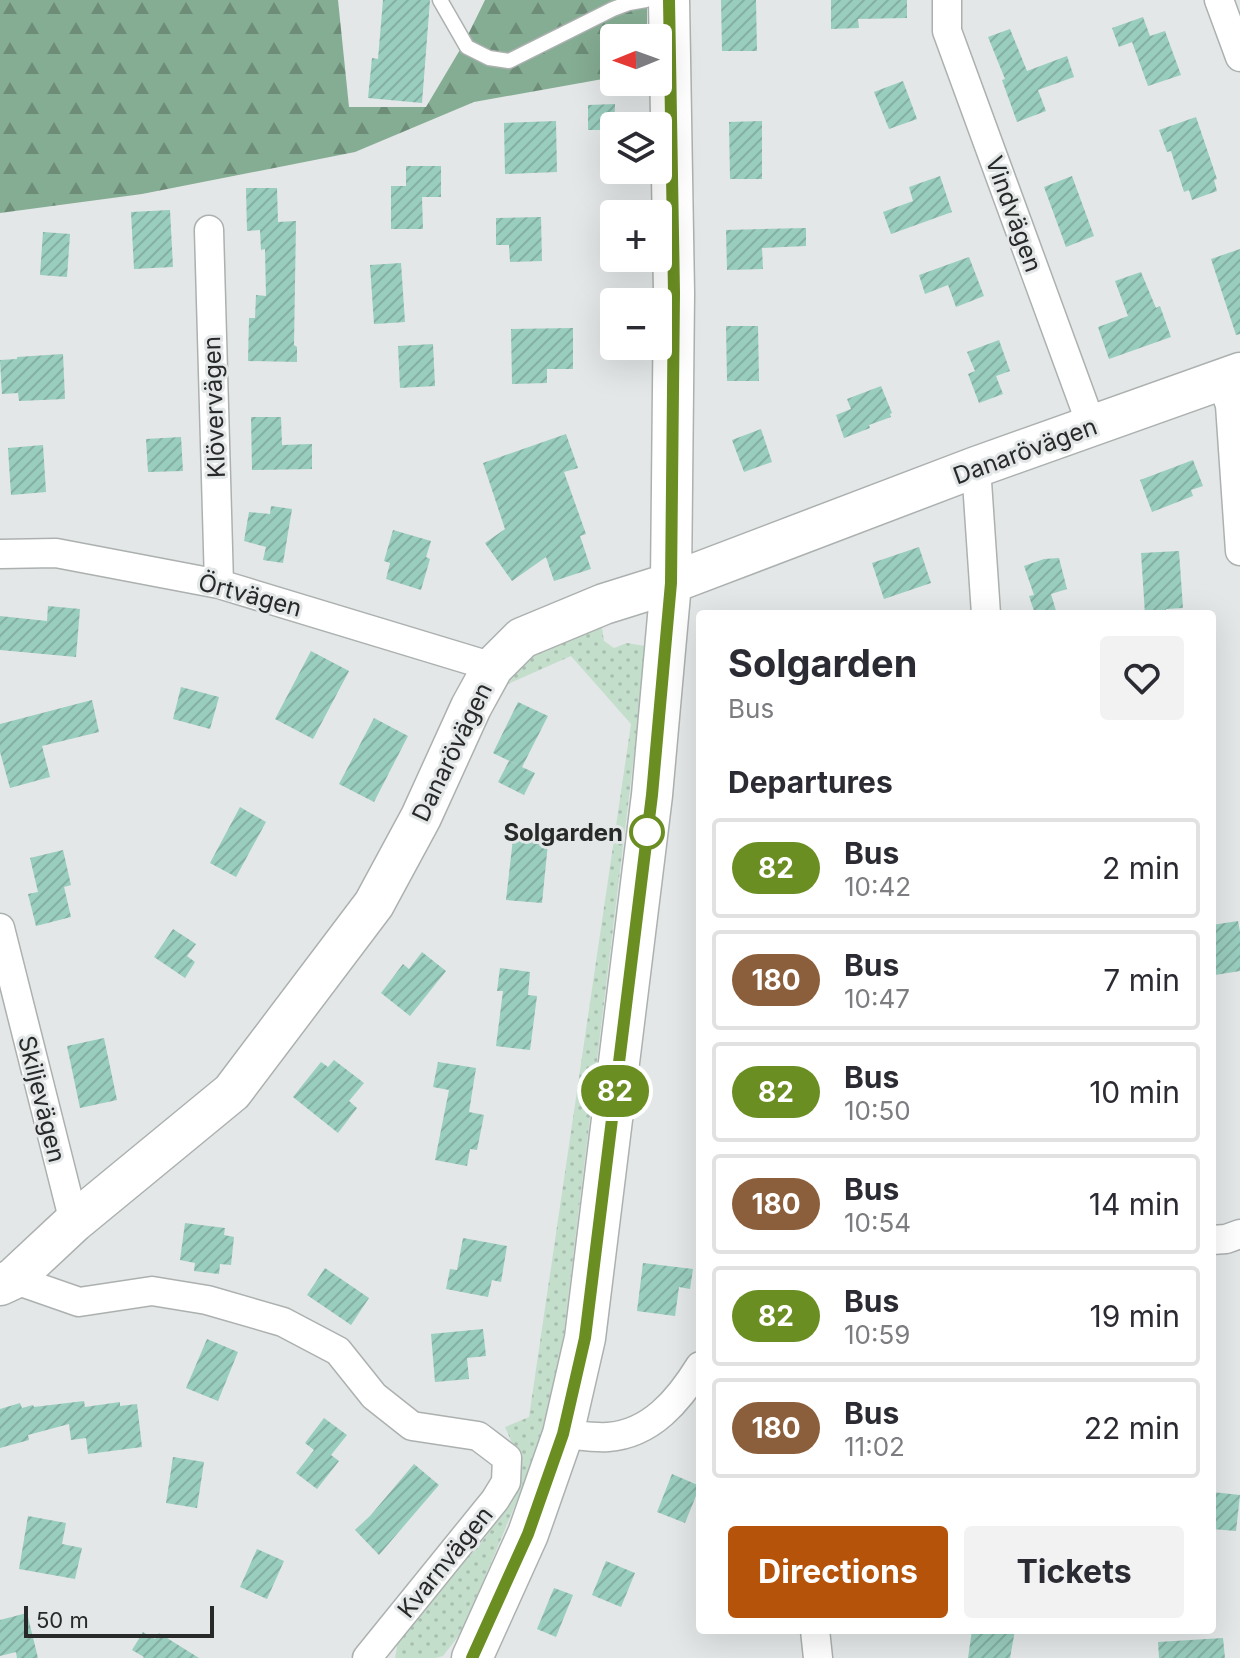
<!DOCTYPE html>
<html lang="en">
<head>
<meta charset="utf-8">
<style>
  body { margin:0; font-family:Inter,sans-serif; background:#f2f2f3; color:#2b2b33; height:100vh; display:flex; flex-direction:column; font-size:30px; white-space:nowrap }
  * { box-sizing:border-box; margin:0 }
  p { font-size:26px; color:#7c7c81 }
  .icon { flex:none; width:44px; height:44px; fill:none; stroke:currentColor; stroke-width:2; stroke-linecap:round; stroke-linejoin:round }
  .map { position:relative; flex:1; overflow:hidden }
  .drawer { position:absolute; left:696px; top:610px; width:520px; height:1024px; display:flex; flex-direction:column; background:#fff; border-radius:8px; box-shadow:0 8px 32px #0002 }
  .drawer>* { flex:none }
  .badge { padding:0 16px; border-radius:26px; font-size:28px; line-height:52px }
  .needle { width:52px; rotate:269deg }
  .buttons { position:absolute; left:600px; top:24px; display:grid; gap:16px }
  .buttons a { display:grid; place-items:center; width:72px; height:72px; border-radius:8px; background:#fff; box-shadow:0 8px 32px #0002; font-size:40px }
  .scale { position:absolute; left:24px; bottom:20px; width:190px; box-sizing:border-box; padding-left:8px; border:4px solid #282929; border-top:0; font-size:22px; line-height:28px; white-space:nowrap; color:#282929; -webkit-text-stroke:6px #e3e7e7; paint-order:stroke }
  .map>.badge { position:absolute; translate:-50% -50%; box-shadow:0 0 0 4px #fff }
  h2 { padding:0 32px; font-size:30px; line-height:72px }
  .round { display:grid; place-items:center; flex:none; width:84px; height:84px; border-radius:8px; background:#f2f2f3 }
  .summary { display:flex; align-items:center; justify-content:space-between; height:136px; padding:0 32px }
  h1 { font-size:38px; font-weight:700; line-height:60px }
  .button { display:flex; gap:16px; margin-top:auto; padding:16px 32px }
  .button a { flex:1; height:92px; border-radius:8px; background:#b45309; color:#fff; font-size:32px; font-weight:700; line-height:92px; text-align:center }
  .button a+a { background:#f2f2f3; color:#2b2b33 }
  ul { padding:0; list-style:none }
  li { display:flex; align-items:center; gap:24px; height:100px; margin:0 16px 12px; padding:0 16px; border:4px solid #e1e1e2; border-radius:8px }
  li div { flex:1 }
  li b { display:block; font-size:30px }
  li em { font-style:normal }
  li .badge { min-width:88px; font-weight:700; text-align:center }
  .map>svg:first-child { display:block }
</style>
</head>
<body>
<div class="map">
<svg width="1240" height="1658" viewBox="0 0 1240 1658">
  <defs>
    <pattern id="grass-dots" width="8" height="8" patternUnits="userSpaceOnUse" patternTransform="scale(2)"><rect width="8" height="8" fill="#c4decc"/><path d="M2 2h.1M6 6h.1" fill="none" stroke="#a8beaf" stroke-width="1.8" stroke-linecap="round"/></pattern>
    <pattern id="forest-firs" width="22" height="20" patternUnits="userSpaceOnUse" patternTransform="scale(2)"><rect width="22" height="20" fill="#85ad93"/><path d="M5 1l3.5 6h-7zM16 11l3.5 6h-7z" fill="#6d8d78"/></pattern>
    <pattern id="building-hatch" width="6" height="6" patternUnits="userSpaceOnUse" patternTransform="scale(2)"><rect width="6" height="6" fill="#99cdbe"/><path d="M-1 1l2-2M0 6l6-6M5 7l2-2" fill="none" stroke="#84b0a3"/></pattern>
  </defs>
  <rect width="100%" height="100%" fill="#e3e7e7"/>
  <path fill="url(#grass-dots)" d="M601,621L604,641L614,648L627,643L645,646L641,698L559,1373L538,1450L463,1630L443,1656L436,1658H395L399,1636L480,1544L509,1506L518,1480L516,1452L505,1427L529,1417L631,724L571,656L508,684L528,654Z"/>
  <path fill="url(#forest-firs)" d="M0,0H338L349,107H426L464,43L485,0H647V38H614V77L474,102L355,152L142,194L0,213Z"/>
  <path fill="url(#building-hatch)" d="M383,0H430L422,103L368,98L372,58L378,59Z
    M721,0H756L757,51H722Z
    M831,0H907V18L858,19L859,28L831,29Z
    M1143,17L1150,36L1165,31L1181,75L1148,86L1132,42L1119,47L1112,28Z
    M1010,29L1027,71L1067,56L1074,77L1038,90L1046,111L1017,122L1002,80L1005,79L988,37Z
    M903,81L917,119L889,129L874,92Z
    M615,104L614,130H588V105Z
    M1196,117L1217,179L1214,180L1217,191L1192,200L1189,190L1184,192L1171,151L1167,152L1159,130Z
    M556,121L557,172L505,174L504,123Z
    M762,121V179H730L729,122Z
    M406,166H441V197H422L423,229H391V186H406Z
    M940,176L952,212L891,234L883,212L913,201L909,187Z
    M1072,176L1094,236L1066,247L1044,187Z
    M246,188H277L278,222L296,221L294,345L297,347V362L248,361L249,318H255L256,295L266,296L265,249L261,250L260,230L247,231Z
    M170,210L173,267L134,269L131,212Z
    M541,217L542,261L510,262L509,245H496V218Z
    M806,228V246L762,248L763,269L727,270L726,230Z
    M43,232L70,234L67,277L40,275Z
    M1240,249V334L1236,335L1211,259Z
    M969,257L984,296L956,307L948,285L925,294L919,275Z
    M401,263L405,322L374,324L370,265Z
    M1141,272L1156,308L1160,306L1171,337L1109,359L1098,327L1128,316L1115,281Z
    M726,326H758L759,381H727Z
    M573,328V369H547V383L512,384L511,329Z
    M999,340L1010,371L996,376L1003,394L979,403L968,374L975,371L967,352Z
    M433,344L435,386L400,388L398,346Z
    M63,354L65,399L19,401L18,393L2,394L0,360L17,359V357Z
    M881,386L892,413L890,414L891,417L869,425L870,428L844,438L836,415L851,409L847,399Z
    M251,417H281L282,445L312,444V469L252,470Z
    M761,429L772,462L744,472L732,440Z
    M566,434L578,468L564,472L586,534L580,536L591,569L554,581L546,557L512,581L485,543L505,529L483,463Z
    M181,437L183,471L148,472L146,439Z
    M43,445L46,492L11,495L8,448Z
    M1193,460L1203,486L1191,490L1193,496L1152,512L1140,480Z
    M271,506L292,509L283,563L263,560L266,547L244,541L249,512L270,514Z
    M393,530L431,541L426,557L430,559L421,590L386,579L390,563L384,561Z
    M919,547L931,583L884,599L872,563Z
    M1179,551L1183,608L1166,609V614H1145L1141,553Z
    M1059,558L1067,589L1051,594L1057,614H1035L1029,596L1034,595L1024,566L1044,559Z
    M48,606L80,609L76,657L0,650V616L47,621Z
    M311,651L349,671L313,739L275,719Z
    M181,687L219,697L210,729L173,719Z
    M92,700L99,732L42,746L50,777L10,788L0,752V724Z
    M518,702L548,716L522,767L493,753Z
    M374,718L408,736L374,802L339,784Z
    M509,761L535,773L524,795L498,782Z
    M240,807L266,822L236,877L210,863Z
    M513,839L548,843L542,903L506,900Z
    M63,850L71,885L64,887L71,917L36,926L28,894L38,892L30,858Z
    M1238,921L1240,932V971L1215,975L1212,960V925Z
    M173,929L196,944L187,956L195,962L185,978L154,957Z
    M422,952L446,971L410,1016L381,993L403,964L409,969Z
    M500,968L530,972L528,995L537,996L530,1050L496,1046L503,991H497Z
    M104,1038L117,1100L80,1108L67,1046Z
    M334,1060L364,1083L349,1101L357,1108L338,1133L293,1097L321,1062L328,1067Z
    M438,1062L476,1068L469,1112L484,1115L477,1150L470,1149L467,1166L435,1160L449,1090L433,1087Z
    M185,1223L225,1228L224,1235L234,1237L231,1265L220,1264L219,1274L194,1271L195,1263L180,1260Z
    M463,1238L507,1246L501,1282L492,1280L488,1297L446,1289L450,1269L457,1270Z
    M643,1263L693,1269L690,1289L679,1287L675,1316L637,1311Z
    M325,1268L369,1298L351,1325L307,1295Z
    M483,1329L486,1356L467,1358L469,1379L435,1382L431,1334Z
    M207,1339L238,1352L218,1401L186,1388Z
    M84,1401L85,1407L120,1402V1406L137,1404L142,1447L88,1454L86,1438L71,1440L69,1424L28,1435L29,1440L0,1448V1409L20,1403L22,1408L33,1405L34,1407Z
    M324,1418L347,1435L331,1455L339,1461L317,1489L296,1473L314,1450L305,1443Z
    M173,1457L204,1462L197,1508L166,1503Z
    M414,1464L439,1485L379,1555L355,1530L370,1516Z
    M672,1474L700,1486L685,1523L657,1512Z
    M1212,1492L1240,1495L1236,1531L1212,1529Z
    M28,1516L66,1523L62,1544L82,1548L75,1579L19,1569Z
    M257,1549L284,1561L267,1599L240,1587Z
    M606,1561L635,1573L621,1607L592,1595Z
    M554,1588L573,1595L556,1637L537,1629Z
    M27,1613L38,1658H17L16,1652L0,1656V1620Z
    M972,1630H1015L1010,1658H968Z
    M143,1632L155,1639L159,1633L199,1658H143L144,1657L132,1650Z
    M1223,1638L1225,1658H1159L1158,1642Z"/>
  <g fill="none" stroke-linecap="round" stroke-linejoin="round">
    <defs>
      <path id="lane" d="M440,0L467,47L489,58L509,61L613,9L629,3L646,0"/>
      <path id="street" d="M947,0V31L1092,427
        M1219,0L1240,57
        M209,230L219,584
        M1221,380L1230,405L1240,551
        M976,467L986,614
        M0,554L56,553L219,584L493,667
        M0,928L74,1222
        M1212,1240L1226,1239L1240,1234
        M13,1279L79,1302L152,1291L207,1300L283,1322L338,1351L374,1396L412,1426L478,1436L507,1458L506,1482L495,1500L367,1658
        M563,1434C577,1435 593,1438 608,1437C651,1434 679,1400 700,1366
        M815,1630L818,1658"/>
      <path id="secondary" d="M0,1285L13,1279L74,1222L232,1092L374,904L421,817L471,707L493,667L522,638L604,604L671,583L976,467L1240,373
        M472,1658L528,1534L563,1434L585,1338L652,795L671,583L674,293L669,0"/>
    </defs>
    <use href="#lane" stroke="#acb1b0" stroke-width="17"/>
    <use href="#street" stroke="#acb1b0" stroke-width="31"/>
    <use href="#secondary" stroke="#acb1b0" stroke-width="43"/>
    <use href="#lane" stroke="#fff" stroke-width="14"/>
    <use href="#street" stroke="#fff" stroke-width="28"/>
    <use href="#secondary" stroke="#fff" stroke-width="40"/>
  </g>
  <g fill="none" stroke-linecap="round" stroke-linejoin="round">
    <defs>
      <path id="line" d="M472,1658L528,1534L563,1434L585,1338L652,795L671,583L674,293L669,0"/>
    </defs>
    <use href="#line" stroke="#fff" stroke-width="18"/>
    <use href="#line" stroke="#6b8e23" stroke-width="12"/>
  </g>
  <circle fill="#fff" stroke="#6b8e23" stroke-width="4" cx="647" cy="832" r="16"/>
  <g text-anchor="middle" dominant-baseline="central" stroke-width="6" stroke-linejoin="round" paint-order="stroke">
    <g font-size="24" fill="#282929" stroke="#e3e7e7">
      <text transform="translate(1014 214) rotate(70)">Vindvägen</text>
      <text transform="translate(214 407) rotate(-92)">Klövervägen</text>
      <text transform="translate(1025 451) rotate(-20)">Danarövägen</text>
      <text transform="translate(250 595) rotate(15)">Örtvägen</text>
      <text transform="translate(452 752) rotate(-64)">Danarövägen</text>
      <text transform="translate(42 1099) rotate(76)">Skiljevägen</text>
      <text transform="translate(445 1562) rotate(-51)">Kvarnvägen</text>
    </g>
    <g font-size="24" font-weight="bold" fill="#282929" stroke="#e3e7e7" text-anchor="end">
      <text x="623" y="832">Solgarden</text>
    </g>
  </g>
</svg>
<div class="buttons">
<a><svg class="needle" viewBox="-14 -14 28 28"><path d="M0-13l5 13h-10z" fill="#e53935"/><path d="M0 13l5-13h-10z" fill="#7c7c81"/></svg></a>
<a><svg class="icon" aria-label="layers" viewBox="0 0 24 24"><path d="M12 4l9 5-9 5-9-5zM3 14l9 5 9-5"/></svg></a>
<a>+</a>
<a>−</a>
</div>
<div class="scale">50 m</div>
<b class="badge" style="left:615px;top:1091px;background:#6b8e23;color:#fff">82</b>
<section class="drawer">
<div class="summary"><div><h1>Solgarden</h1><p>Bus</p></div><a class="round"><svg class="icon" aria-label="heart" viewBox="0 0 24 24"><path d="M12 20l-8-8c-3-5 5-10 8-4 3-6 11-1 8 4z"/></svg></a></div>
<h2>Departures</h2>
<ul>
<li><span class="badge" style="background:#6b8e23;color:#fff">82</span><div><b>Bus</b><p>10:42</p></div><em>2 min</em></li>
<li><span class="badge" style="background:#8b5e3c;color:#fff">180</span><div><b>Bus</b><p>10:47</p></div><em>7 min</em></li>
<li><span class="badge" style="background:#6b8e23;color:#fff">82</span><div><b>Bus</b><p>10:50</p></div><em>10 min</em></li>
<li><span class="badge" style="background:#8b5e3c;color:#fff">180</span><div><b>Bus</b><p>10:54</p></div><em>14 min</em></li>
<li><span class="badge" style="background:#6b8e23;color:#fff">82</span><div><b>Bus</b><p>10:59</p></div><em>19 min</em></li>
<li><span class="badge" style="background:#8b5e3c;color:#fff">180</span><div><b>Bus</b><p>11:02</p></div><em>22 min</em></li>
</ul>
<div class="button"><a>Directions</a><a>Tickets</a></div>
</section>
</div>
</body>
</html>
